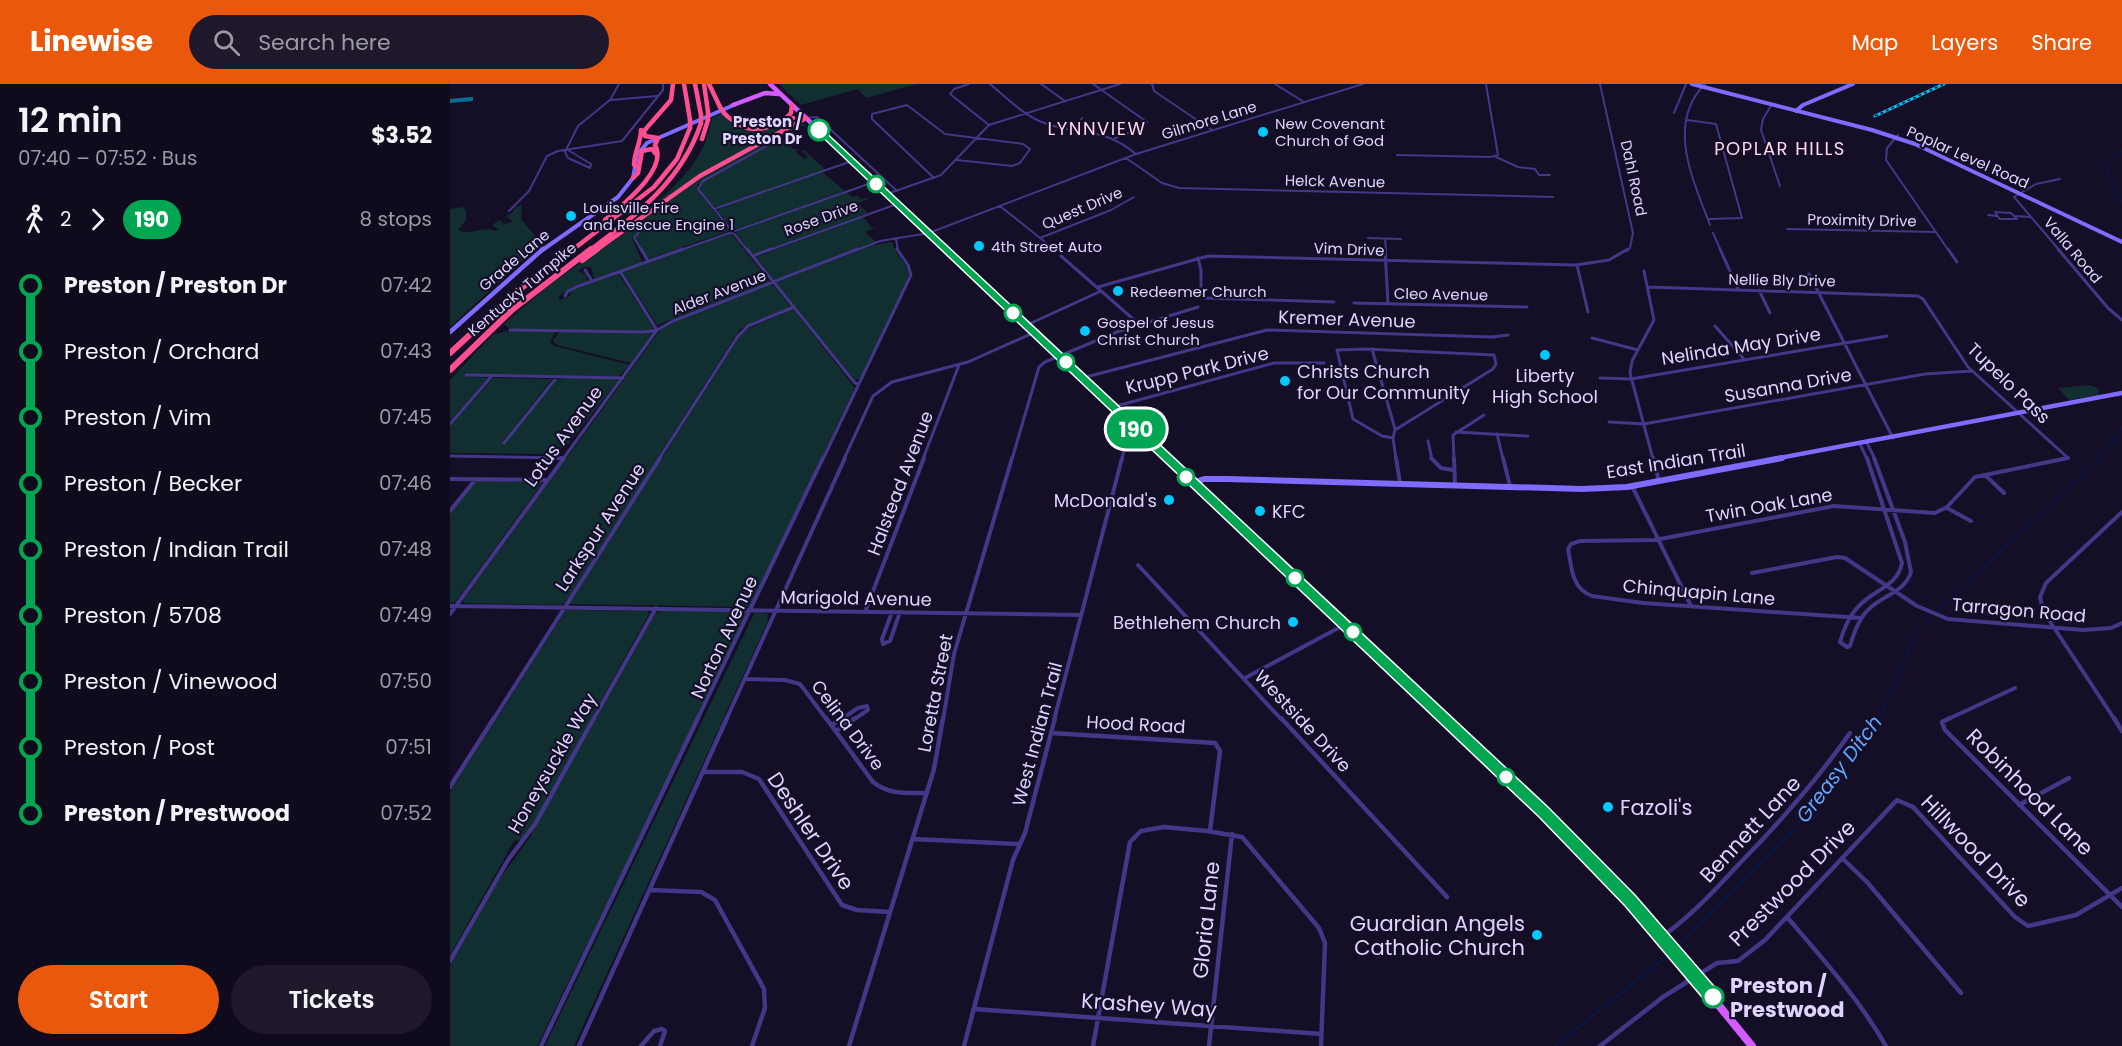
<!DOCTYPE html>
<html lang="en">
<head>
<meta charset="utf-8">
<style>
  body { margin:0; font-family:Poppins,sans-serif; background:#1e182a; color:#f1f3f6; height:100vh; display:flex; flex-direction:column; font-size:22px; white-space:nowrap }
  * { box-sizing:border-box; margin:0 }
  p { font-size:20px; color:#9c9aa4 }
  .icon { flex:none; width:33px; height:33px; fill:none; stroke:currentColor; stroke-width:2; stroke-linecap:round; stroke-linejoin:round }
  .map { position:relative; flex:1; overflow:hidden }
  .panel { display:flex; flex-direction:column; background:#100a1d; width:450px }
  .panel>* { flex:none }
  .badge { padding:0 12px; border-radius:20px; font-size:21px; line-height:39px }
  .map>.badge { position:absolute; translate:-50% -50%; box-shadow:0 0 0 3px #fff }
  .legs { display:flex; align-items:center; gap:9px; height:66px; padding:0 18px; font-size:20px }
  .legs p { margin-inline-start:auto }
  .overview { display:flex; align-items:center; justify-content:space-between; height:102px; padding:0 18px }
  h1 { font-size:33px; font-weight:600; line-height:45px }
  .action { display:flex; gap:12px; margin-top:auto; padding:12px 18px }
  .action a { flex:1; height:69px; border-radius:36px; background:#ea580c; color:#fff; font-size:24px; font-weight:600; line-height:69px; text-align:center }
  .action a+a { background:#1e182a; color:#f1f3f6 }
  ul { padding:0 18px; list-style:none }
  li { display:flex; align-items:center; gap:21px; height:66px; font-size:22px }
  li i { display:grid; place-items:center; width:9px; height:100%; margin:0 8px; background:currentColor }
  li i::after { content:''; width:15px; height:15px; margin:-8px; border:4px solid; border-radius:50%; background:#100a1d }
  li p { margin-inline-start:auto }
  li:first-child i { background:linear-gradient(#0000 50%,currentColor 0) }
  li:last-child i { background:linear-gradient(currentColor 50%,#0000 0) }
  header { display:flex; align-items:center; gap:36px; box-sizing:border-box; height:84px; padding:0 30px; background:#ea580c; color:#fff }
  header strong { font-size:28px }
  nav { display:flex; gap:33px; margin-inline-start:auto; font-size:21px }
  .search { width:420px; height:54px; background:#1e182a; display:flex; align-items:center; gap:15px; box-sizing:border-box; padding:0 21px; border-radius:33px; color:#9c9aa4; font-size:22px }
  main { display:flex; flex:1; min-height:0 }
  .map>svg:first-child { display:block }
</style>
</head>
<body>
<header>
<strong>Linewise</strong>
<div class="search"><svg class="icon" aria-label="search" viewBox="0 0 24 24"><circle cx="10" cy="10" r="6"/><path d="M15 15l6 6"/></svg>Search here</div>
<nav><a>Map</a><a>Layers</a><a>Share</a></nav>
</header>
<main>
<section class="panel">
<div class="overview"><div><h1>12 min</h1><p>07:40 – 07:52 · Bus</p></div><b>$3.52</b></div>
<div class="legs"><svg class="icon" aria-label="walk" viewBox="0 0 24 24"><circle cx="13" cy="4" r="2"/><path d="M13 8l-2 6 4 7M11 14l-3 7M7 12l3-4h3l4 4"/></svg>2<svg class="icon" aria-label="forward" viewBox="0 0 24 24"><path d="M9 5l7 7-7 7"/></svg><b class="badge" style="background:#00a651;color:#fff">190</b><p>8 stops</p></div>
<ul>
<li><i style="color:#00a651"></i><b>Preston / Preston Dr</b><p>07:42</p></li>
<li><i style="color:#00a651"></i><span>Preston / Orchard</span><p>07:43</p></li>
<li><i style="color:#00a651"></i><span>Preston / Vim</span><p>07:45</p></li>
<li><i style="color:#00a651"></i><span>Preston / Becker</span><p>07:46</p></li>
<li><i style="color:#00a651"></i><span>Preston / Indian Trail</span><p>07:48</p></li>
<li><i style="color:#00a651"></i><span>Preston / 5708</span><p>07:49</p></li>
<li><i style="color:#00a651"></i><span>Preston / Vinewood</span><p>07:50</p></li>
<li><i style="color:#00a651"></i><span>Preston / Post</span><p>07:51</p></li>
<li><i style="color:#00a651"></i><b>Preston / Prestwood</b><p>07:52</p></li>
</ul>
<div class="action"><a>Start</a><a>Tickets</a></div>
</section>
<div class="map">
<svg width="1672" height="962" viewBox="0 0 1672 962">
  <rect width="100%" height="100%" fill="#150e27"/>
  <path fill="#112f31" d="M329,0H467L416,14L408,5L351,21Z
    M273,29L283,43C308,53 326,35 349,34L251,90L158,156C192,129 235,102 254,61C258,53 260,43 262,34Z
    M351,38L370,54L355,42H350L247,101L249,108L279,147L199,175L186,158L185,153L199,143L214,138L205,137L182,154L192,178L144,195L141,183H133L128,187L135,190L138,197L122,203L108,213L110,216L121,211L119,208L123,205L168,189L204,244L193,247L60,245L54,240L104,197L180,146L246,96Z
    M335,53L333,55L343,65H347L346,68L354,75L358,72L351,67L362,63L354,66L376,86L267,123L263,122L250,106L249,104L254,97Z
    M372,88L395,107L284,146L267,127L270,124Z
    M397,108L402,113L408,112L410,115L421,114L408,119L418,129L307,170L302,169L286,150L288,147Z
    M72,121L71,135L85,152L84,166L0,243V125L13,123L16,127V136L8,146C19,153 31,141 46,147L48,145L42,141L53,134L50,137L55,140L63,137L56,132L62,129L66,123Z
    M413,133L422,144L427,143L415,148L425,157H428L327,196H324L306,173Z
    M281,149L320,198L207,241L172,187Z
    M440,158L443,159C445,172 458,177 459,192L410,295L405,296L326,199L420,162Z
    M319,201H323L341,223L290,245L115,519L111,521L13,519L14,515L210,246L217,241Z
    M341,226H344L405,304L301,523L119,520L293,247Z
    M57,247L105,248L100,258L104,262L180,281L168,293L15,292L38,294L0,337V296L42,251Z
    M109,248L198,249L202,250L181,279L107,261L103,257Z
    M43,294L102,295L52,359H55L105,297L114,294L165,295L168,297L117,361L105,368L95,370L0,369V342Z
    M1640,301L1649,305L1648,311L1619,316L1608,304Z
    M26,397L93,398L6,517L0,520V429Z
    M116,526L198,527L199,530L91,725L72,756L64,757L0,871V708Z
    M214,526L297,527L298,530L87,962H0V882L49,796L80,753L205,530Z
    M305,528L318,530L317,539L124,962H95Z"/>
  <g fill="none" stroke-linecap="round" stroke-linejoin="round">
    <path stroke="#081747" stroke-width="1.5" d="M1672,67L1654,80L1672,119
      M1486,528L1655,370L1672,343
      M1429,636L1467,546L1482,531"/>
    <path stroke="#081747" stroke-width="2" d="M1231,858L1344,745L1429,634
      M1105,962L1216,873"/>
    <path fill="#0a6c93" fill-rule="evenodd" d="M20,13H23V17L0,19V15Z"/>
    <path stroke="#433788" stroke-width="2" d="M519,0L504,5L500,10L539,41
      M540,0C557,14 573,31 594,39C632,53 650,41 686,70
      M591,0L615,17
      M643,0L697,38L693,43L665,54
      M702,0L704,7L762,46
      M825,0L854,18
      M1150,0L1183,149L1180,164L1177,167
      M1255,0C1215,40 1244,98 1260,141
      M161,16L207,12
      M1322,20L1313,35L1311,46L1330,102
      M1224,29L1236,0
      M356,34L367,33L447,107
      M1237,36L1266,40L1292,134L1258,135
      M625,44L632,34
      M1448,51L1437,64L1436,76L1499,167
      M118,66L141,80L140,84
      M947,71L1041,73L1048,71L1036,0
      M1046,73L1068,83L1085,85L1089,91H1100
      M676,74L712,99L729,104L1103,113
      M140,84L118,74L115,68L128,42L160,16L169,0
      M484,94L422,35V30L457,21L495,50L573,60L580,65L570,79L562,82L507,76
      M437,110L491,91L539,41L670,0
      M550,122L605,166
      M264,125L402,77
      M59,127L79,107L97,72L108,67L172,57L213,6V0
      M1538,131L1547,132L1550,135H1567L1564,132L1580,133
      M1547,131L1545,128L1561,129L1564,132
      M1337,145L1485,148
      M1263,149L1271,167
      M590,154L661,126L684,113
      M918,154L951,155
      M446,155L448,167
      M935,155L936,167
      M192,167L184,154L190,147L207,139
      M228,167L424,98
      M298,167L248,105L253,97L331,54
      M317,167L447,120
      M404,167L430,157L479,149L686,70L913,0
      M1610,167L1564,113L1586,100L1610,95"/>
    <path stroke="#433788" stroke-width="3" d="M191,165L198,177
      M297,165L405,299L409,300
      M935,165L938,220
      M1270,165L1288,205
      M1498,165L1507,178
      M1608,165L1658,224L1672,236
      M303,172L321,165
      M611,172L690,241
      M748,174L751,186V212L754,214L884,218
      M1127,181L1138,228
      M135,186L142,197
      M1194,187L1204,236L1182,277L1180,289L1203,375
      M1359,190L1443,354
      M648,203L758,172L1126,181L1159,176L1178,165
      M1198,203L1468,212L1473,215L1518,283L1618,374
      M1309,206L1320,229
      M115,212L118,207L126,203L233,165
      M904,219L1077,223
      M577,241L651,207
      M1265,242L1294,275
      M60,246L194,248L207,246L223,237L408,165
      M1142,254L1188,266
      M922,265L945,345L943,354L946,375
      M929,289L966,290
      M16,291L173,294
      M632,294L817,246L1042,253L1058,251
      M1150,294L1181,295L1437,252
      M663,323L824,279H874
      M1159,338L1194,340L1475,290L1522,287
      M0,340L41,293
      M1006,348L1078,352
      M1047,350L1053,375
      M943,354L932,352L903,335L887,266L915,265L1044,271L1046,280L1043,285L945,346
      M978,357L982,375
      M54,359L107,293
      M1417,359L1425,375
      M1410,360L1417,375
      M0,372L113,374
      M113,375L207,246L170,187
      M209,375L288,252L298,242L344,223
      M373,375L461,191L458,181L447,165
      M394,375L423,312L442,298L518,278L583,249
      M473,375L509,281
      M562,375L589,283L595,278L667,248L748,223
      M672,375L676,358L689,348
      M1004,375L1003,351L1034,331
      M1613,375L1618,374"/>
    <path stroke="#433788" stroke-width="4" d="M91,374H113
      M946,374L950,399
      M981,374L991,384L1003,386
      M1004,374L1005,401
      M1053,374L1060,402
      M1203,374L1209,397
      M1417,374L1452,479C1447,503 1425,505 1410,521C1399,531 1394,544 1390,558L1397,563L1400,562C1404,548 1409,534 1419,525C1433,511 1455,508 1461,488L1455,458L1424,374
      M1535,391L1554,409
      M0,395L96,396
      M1182,402L1241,522
      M1497,424L1521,437
      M0,427L25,396
      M688,481L832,636
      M1302,489L1387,473L1395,474L1467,522L1498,535L1633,546L1661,544L1672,539
      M0,522L631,531
      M415,528L474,374
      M442,528L432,555L433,560L440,557L450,528
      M0,530L114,374
      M1411,534L1193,519L1142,512C1121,504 1122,484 1118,465L1121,460L1130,457L1205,456L1384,422L1485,429L1497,423L1525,393L1618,374
      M795,594L894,541
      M295,595L335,596L350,600L377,636
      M43,636L210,374
      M143,636L206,524
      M247,636L373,374
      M276,636L395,374
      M390,636L408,624L417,622L418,626L403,636
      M493,636L504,570L562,374
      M604,636L672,374
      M1496,636L1565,604
      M1665,636L1593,527L1590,513L1596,499L1672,428"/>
    <path stroke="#433788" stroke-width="4.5" d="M376,634L423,698C439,711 457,709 477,709
      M831,634L997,813
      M1500,634L1492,638L1495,646L1672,823
      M1664,634L1672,647
      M382,641L392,634
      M386,647L405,634
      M601,649L765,659L770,667L760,747
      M253,688H292L309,695L392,821L407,826L440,828
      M0,703L44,634
      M1569,721L1619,694
      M463,755L570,760
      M1392,774L1417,798L1511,909
      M200,806L251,808L265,816L314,905L315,924L302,962
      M1337,833C1372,874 1409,915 1436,962
      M1213,852C1242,831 1266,805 1290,779C1330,738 1367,696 1400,649
      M0,877L58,776L85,740L144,634
      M524,925L871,950
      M91,962L248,634
      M129,962L277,634
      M191,962L204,947L212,945L215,947L210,962
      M399,962L484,685L493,634
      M514,962L563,776L575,749L605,634
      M643,962L680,758L691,747L714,743L757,747L792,753L869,844L875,859L871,962
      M759,962L782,750
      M1150,962L1213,913L1267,879L1288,877L1315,856L1447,716L1463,723L1565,833L1578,842L1626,831L1672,804"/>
    <path stroke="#7f6bff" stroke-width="4" d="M1242,0L1422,46L1465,60L1672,158
      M1346,27L1353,21L1403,0
      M91,167L168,113L183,94L187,71L197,59L286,20"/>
    <path stroke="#7f6bff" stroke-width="4.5" d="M0,248L93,165
      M1324,375L1672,309"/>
    <path stroke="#7f6bff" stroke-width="6" d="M743,399L754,395H777L1132,405L1177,403L1332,374"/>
    <path stroke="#d45bff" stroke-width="4.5" d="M320,0L497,167
      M283,21L315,9L329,10"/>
    <path stroke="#d45bff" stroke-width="5" d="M496,165L718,375"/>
    <path stroke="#d45bff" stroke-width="7" d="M717,374L995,636"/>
    <path stroke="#d45bff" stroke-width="8" d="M994,634L1094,729L1212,852L1302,962"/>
    <path stroke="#ff4f90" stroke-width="4.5" d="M234,0L240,36
      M245,0L251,31
      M254,0L258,28
      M259,0L270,23
      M274,29C297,53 316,46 343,34
      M334,36L341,29L342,21
      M252,55L258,36
      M187,83L184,81C184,68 191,59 191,46
      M183,94L188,89L192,67L202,65L206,70
      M155,136C172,121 219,85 205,61L208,54L195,52L194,47L221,16L223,0
      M121,167L204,103L227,75L240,44
      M139,167C186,131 232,97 251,39
      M145,167L250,92L356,34"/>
    <path stroke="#ff4f90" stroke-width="6" d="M132,176L147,165
      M0,269L66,208L123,165
      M0,286L62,226L141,165"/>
    <defs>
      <path id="rail" d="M1425,32L1494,0"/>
    </defs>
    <use href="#rail" stroke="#00c9ff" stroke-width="3"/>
    <use href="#rail" stroke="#150e27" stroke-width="1.5" stroke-dasharray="3" stroke-linecap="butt"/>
    <path stroke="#ff4f90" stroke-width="4.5" d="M270,23L274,29
      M258,28V36
      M251,31V39
      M240,36V44"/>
  </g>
  <path fill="#00a651" stroke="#fff" stroke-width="1.5" d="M366,44H371L1099,724L1185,811L1269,908L1271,913L1269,919L1263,921L1257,919L1175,822L1089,733L366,47Z"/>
  <g fill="#fff" stroke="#00a651" stroke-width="3">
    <circle cx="369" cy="46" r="10"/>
    <circle cx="426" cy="100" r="8"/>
    <circle cx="563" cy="229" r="8"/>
    <circle cx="616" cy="278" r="8"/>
    <circle cx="736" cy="393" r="8"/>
    <circle cx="845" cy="494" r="8"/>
    <circle cx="903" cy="548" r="8"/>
    <circle cx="1056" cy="693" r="8"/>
    <circle cx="1263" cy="913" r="10"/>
  </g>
  <g fill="#00c9ff" stroke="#150e27" stroke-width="2">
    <circle cx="813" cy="48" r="6"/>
    <circle cx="121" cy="132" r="6"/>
    <circle cx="529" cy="162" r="6"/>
    <circle cx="668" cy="207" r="6"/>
    <circle cx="635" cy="247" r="6"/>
    <circle cx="1095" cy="271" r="6"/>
    <circle cx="835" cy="297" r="6"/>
    <circle cx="719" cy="416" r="6"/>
    <circle cx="810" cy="427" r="6"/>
    <circle cx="843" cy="538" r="6"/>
    <circle cx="1158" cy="723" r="6"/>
    <circle cx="1087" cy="851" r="6"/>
  </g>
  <g text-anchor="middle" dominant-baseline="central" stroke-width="4.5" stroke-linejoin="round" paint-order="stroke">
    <g font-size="15" fill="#ded4ff" stroke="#150e27">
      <text transform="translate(759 36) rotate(-17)">Gilmore Lane</text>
      <text transform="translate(1518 73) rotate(24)">Poplar Level Road</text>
      <text transform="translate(1184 94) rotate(78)">Dahl Road</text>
      <text transform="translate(885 97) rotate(1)">Helck Avenue</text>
      <text transform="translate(632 124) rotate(-23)">Quest Drive</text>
      <text transform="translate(371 134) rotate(-20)">Rose Drive</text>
      <text transform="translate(1412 136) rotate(1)">Proximity Drive</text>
      <text transform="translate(899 165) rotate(2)">Vim Drive</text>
      <text transform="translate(1623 166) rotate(50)">Valla Road</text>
      <text transform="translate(64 176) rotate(-40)">Grade Lane</text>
      <text transform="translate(1332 196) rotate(1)">Nellie Bly Drive</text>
      <text transform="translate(72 205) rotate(-40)">Kentucky Turnpike</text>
      <text transform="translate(269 208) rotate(-21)">Alder Avenue</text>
      <text transform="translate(991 210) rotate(1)">Cleo Avenue</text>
    </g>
    <g font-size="15" font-weight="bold" fill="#ded4ff" stroke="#150e27" text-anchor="end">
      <text x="352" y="37">Preston /<tspan x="352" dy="17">Preston Dr</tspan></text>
    </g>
    <g font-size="15" fill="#ded4ff" stroke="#150e27" text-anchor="start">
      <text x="825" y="39">New Covenant<tspan x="825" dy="17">Church of God</tspan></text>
      <text x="133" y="123">Louisville Fire<tspan x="133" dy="17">and Rescue Engine 1</tspan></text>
      <text x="541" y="162">4th Street Auto</text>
      <text x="680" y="207">Redeemer Church</text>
      <text x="647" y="238">Gospel of Jesus<tspan x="647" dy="17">Christ Church</tspan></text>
    </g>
    <g font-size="18" letter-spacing="1.5" fill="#ffd6ec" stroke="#150e27">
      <text x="647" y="44">LYNNVIEW</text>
      <text x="1330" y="64">POPLAR HILLS</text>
    </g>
    <g font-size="18" fill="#ded4ff" stroke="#150e27">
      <text transform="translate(897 235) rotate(2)">Kremer Avenue</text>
      <text transform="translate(1291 262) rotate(-9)">Nelinda May Drive</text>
      <text transform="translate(747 286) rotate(-14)">Krupp Park Drive</text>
      <text transform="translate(1559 299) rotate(44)">Tupelo Pass</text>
      <text transform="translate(1338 301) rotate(-10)">Susanna Drive</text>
      <text transform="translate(113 352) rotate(-54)">Lotus Avenue</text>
      <text transform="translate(1226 377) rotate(-9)">East Indian Trail</text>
      <text transform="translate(450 399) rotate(-69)">Halstead Avenue</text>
      <text transform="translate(1319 421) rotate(-10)">Twin Oak Lane</text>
      <text transform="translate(150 443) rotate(-57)">Larkspur Avenue</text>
      <text transform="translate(1249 508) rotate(5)">Chinquapin Lane</text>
      <text transform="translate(406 514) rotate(1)">Marigold Avenue</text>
      <text transform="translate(1569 526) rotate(5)">Tarragon Road</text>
      <text transform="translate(274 553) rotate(-65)">Norton Avenue</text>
      <text transform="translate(485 609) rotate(-79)">Loretta Street</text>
      <text transform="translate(853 637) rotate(47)">Westside Drive</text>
      <text transform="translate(686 640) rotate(3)">Hood Road</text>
      <text transform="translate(398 641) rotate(53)">Celina Drive</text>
      <text transform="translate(587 650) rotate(-75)">West Indian Trail</text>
      <text transform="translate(102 679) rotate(-60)">Honeysuckle Way</text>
    </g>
    <g font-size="18" fill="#ded4ff" stroke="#150e27" text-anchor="start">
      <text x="847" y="287">Christs Church<tspan x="847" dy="21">for Our Community</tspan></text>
      <text x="1095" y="291" text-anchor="middle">Liberty<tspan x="1095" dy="21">High School</tspan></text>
      <text x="707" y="416" text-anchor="end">McDonald's</text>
      <text x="822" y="427">KFC</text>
      <text x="831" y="538" text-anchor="end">Bethlehem Church</text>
    </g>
    <g font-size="20" font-style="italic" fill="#62a5ff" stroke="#150e27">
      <text transform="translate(1389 685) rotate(-53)">Greasy Ditch</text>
    </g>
    <g font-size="21" fill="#ded4ff" stroke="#150e27">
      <text transform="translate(1580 708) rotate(45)">Robinhood Lane</text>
      <text transform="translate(1300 745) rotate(-47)">Bennett Lane</text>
      <text transform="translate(361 747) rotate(56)">Deshler Drive</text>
      <text transform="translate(1526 767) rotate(46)">Hillwood Drive</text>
      <text transform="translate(1342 799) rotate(-45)">Prestwood Drive</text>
      <text transform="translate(756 836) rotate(-84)">Gloria Lane</text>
      <text transform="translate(699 921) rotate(4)">Krashey Way</text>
    </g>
    <g font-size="21" fill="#ded4ff" stroke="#150e27" text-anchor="start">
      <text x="1170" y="723">Fazoli's</text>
      <text x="1075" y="839" text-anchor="end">Guardian Angels<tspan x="1075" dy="24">Catholic Church</tspan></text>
    </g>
    <g font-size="21" font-weight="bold" fill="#ded4ff" stroke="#150e27" text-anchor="start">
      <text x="1280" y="901">Preston /<tspan x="1280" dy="24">Prestwood</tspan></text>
    </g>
  </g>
</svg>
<b class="badge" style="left:686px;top:345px;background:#00a651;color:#fff">190</b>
</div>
</main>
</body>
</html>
